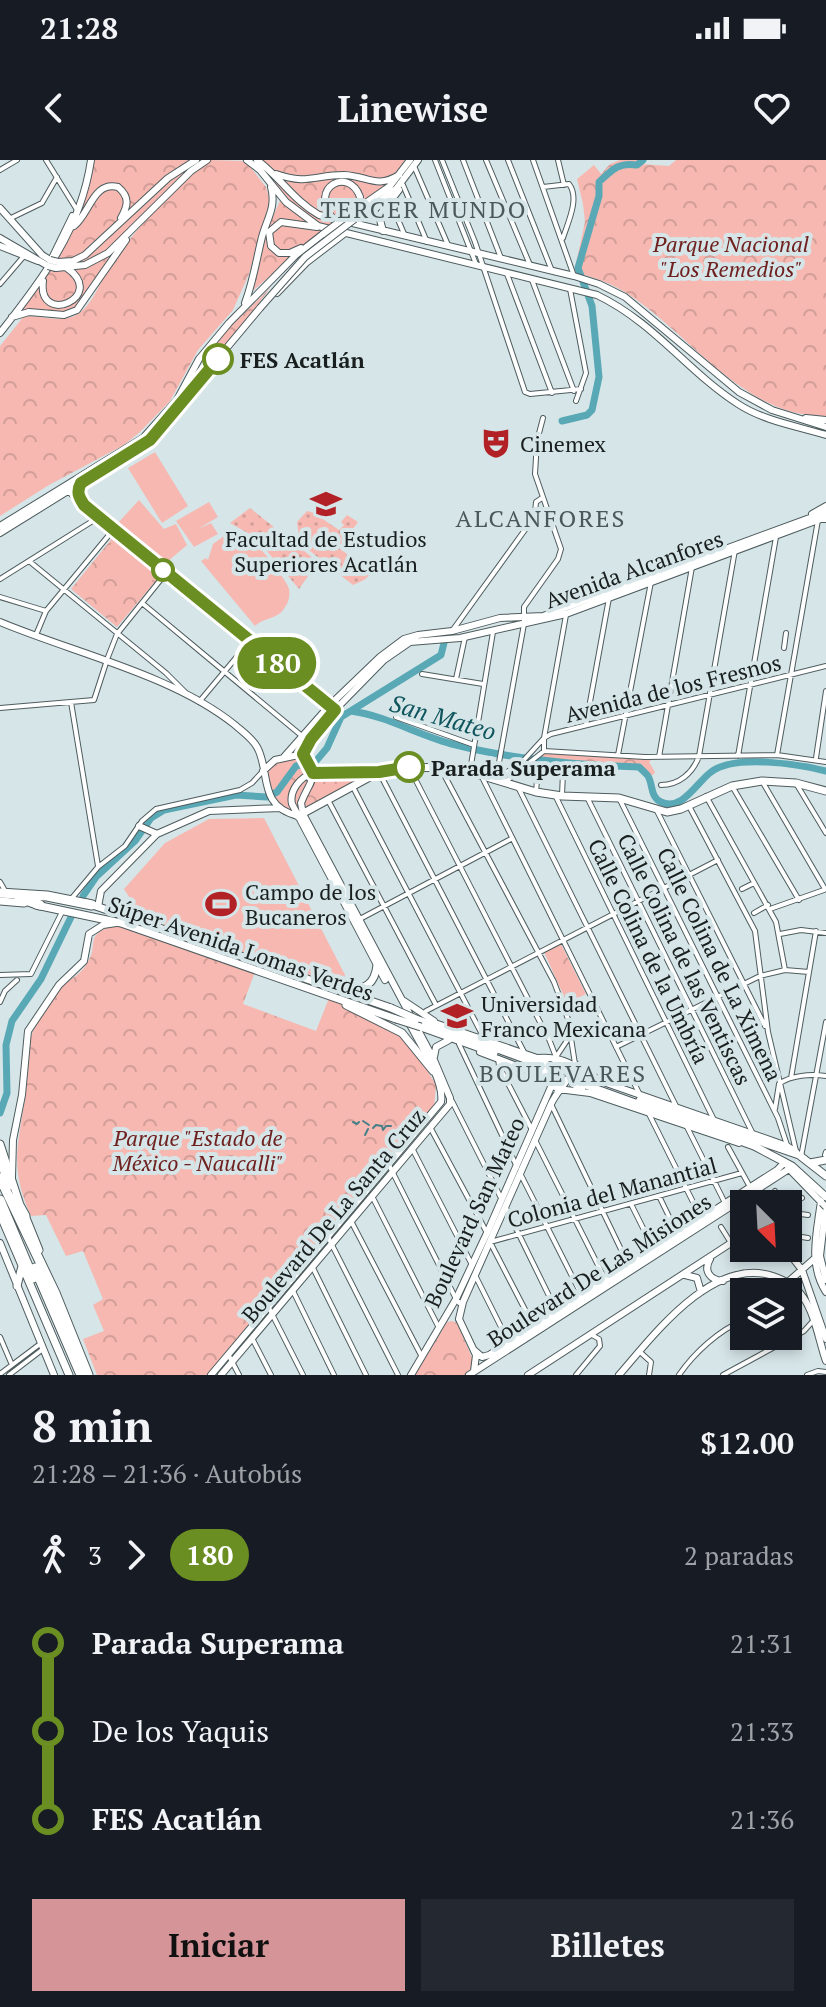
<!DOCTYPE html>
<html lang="es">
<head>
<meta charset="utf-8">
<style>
  body { margin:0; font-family:"PT Serif",serif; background:#242831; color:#f1f3f6; height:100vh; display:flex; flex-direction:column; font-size:30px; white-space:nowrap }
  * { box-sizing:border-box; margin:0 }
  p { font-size:26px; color:#9ea1a6 }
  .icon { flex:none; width:44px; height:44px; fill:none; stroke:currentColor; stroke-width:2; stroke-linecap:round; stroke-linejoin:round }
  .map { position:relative; height:1215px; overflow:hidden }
  .sheet { display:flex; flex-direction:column; background:#171b24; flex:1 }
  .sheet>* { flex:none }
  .badge { padding:0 16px; border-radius:26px; font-size:28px; line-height:52px }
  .needle { width:52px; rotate:156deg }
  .controls { position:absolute; left:730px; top:1030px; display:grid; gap:16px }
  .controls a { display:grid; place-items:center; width:72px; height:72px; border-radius:0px; background:#171b24; box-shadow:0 4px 12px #0003; font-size:40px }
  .map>.badge { position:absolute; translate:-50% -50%; box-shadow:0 0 0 4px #fff }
  .legs { display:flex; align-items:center; gap:12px; height:88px; padding:0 32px; font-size:26px }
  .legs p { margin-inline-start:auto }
  .overview { display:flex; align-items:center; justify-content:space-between; height:136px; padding:0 32px }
  h1 { font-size:44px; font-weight:700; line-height:60px }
  .cta { display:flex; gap:16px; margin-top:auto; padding:16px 32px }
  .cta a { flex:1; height:92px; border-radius:0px; background:#d59498; color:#111; font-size:32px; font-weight:700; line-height:92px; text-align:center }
  .cta a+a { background:#242831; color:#f1f3f6 }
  ul { padding:0 32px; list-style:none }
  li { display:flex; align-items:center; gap:28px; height:88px; font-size:30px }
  li i { display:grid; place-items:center; width:12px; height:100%; margin:0 10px; background:currentColor }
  li i::after { content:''; width:20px; height:20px; margin:-10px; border:6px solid; border-radius:50%; background:#171b24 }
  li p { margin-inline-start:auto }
  li:first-child i { background:linear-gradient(#0000 50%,currentColor 0) }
  li:last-child i { background:linear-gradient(currentColor 50%,#0000 0) }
  .status { display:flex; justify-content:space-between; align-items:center; height:56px; padding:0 40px; background:#171b24; direction:ltr }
  .status svg { height:22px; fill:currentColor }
  header { display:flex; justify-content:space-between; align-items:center; height:104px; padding:0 32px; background:#171b24; font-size:36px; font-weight:700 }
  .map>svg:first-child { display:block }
</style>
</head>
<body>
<div class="status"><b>21:28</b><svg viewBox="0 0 49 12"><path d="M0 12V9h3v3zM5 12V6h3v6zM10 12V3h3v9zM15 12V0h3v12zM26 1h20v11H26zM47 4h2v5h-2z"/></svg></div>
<header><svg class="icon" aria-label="back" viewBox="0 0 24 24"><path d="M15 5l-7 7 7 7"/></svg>Linewise<svg class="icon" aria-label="heart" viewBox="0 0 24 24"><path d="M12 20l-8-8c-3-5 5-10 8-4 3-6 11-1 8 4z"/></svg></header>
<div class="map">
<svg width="826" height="1215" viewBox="0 0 826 1215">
  <defs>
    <pattern id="grass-dots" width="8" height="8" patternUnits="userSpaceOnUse" patternTransform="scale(2)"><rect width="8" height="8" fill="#f6b8b1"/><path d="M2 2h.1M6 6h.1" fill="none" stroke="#d29e98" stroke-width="1.8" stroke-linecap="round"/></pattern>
    <pattern id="park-crowns" width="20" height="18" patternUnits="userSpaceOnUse" patternTransform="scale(2)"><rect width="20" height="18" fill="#f6b8b1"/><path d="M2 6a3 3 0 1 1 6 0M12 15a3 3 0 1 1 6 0" fill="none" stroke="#d29e98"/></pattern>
  </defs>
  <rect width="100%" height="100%" fill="#d6e5e8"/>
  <path fill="url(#grass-dots)" d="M250,348L318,402L299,429L255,377L230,363Z
    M307,351L314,353L339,370L344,365L341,362L347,355L358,362L339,388L372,413L364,420L353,425L300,383L297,362Z"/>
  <path fill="url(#park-crowns)" d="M94,0H200L177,20L117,87L98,115L80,146L67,152H20L77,60L88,29Z
    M211,0L242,1L251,8L266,27L270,41L249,114L233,150L198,190L170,241L140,272L124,285L49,325L0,356V186L24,156C42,155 63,164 78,154C93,144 100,122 109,108C137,68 170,27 211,0Z
    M259,0H405L387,26L321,72L249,134L256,118L267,70L283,34Z
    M620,0H643L640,4L669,6L676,0H826V256C746,258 691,176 631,136C614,124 594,117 574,112L585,62L583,44L577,19L594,5L601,14L610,4Z
    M271,127L222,191L216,195L210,194L209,190L216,181Z
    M114,376L160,416L117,467L71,429Z
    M544,591L645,597L652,599L649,602L655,612L653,615H648L639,606H604L595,613L583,612L582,607L569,606L568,611H561V619L550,617V606L533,600Z
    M300,597L309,617L298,640L297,650L290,652C276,643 265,628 265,611L278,602Z
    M369,613L304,650C304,636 313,629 315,615Z
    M121,763L256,809L243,844L316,871L329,838L397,871L418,895L436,925L434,949L208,1215H97L83,1179L104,1171L93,1145L103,1139L83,1091L66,1096L46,1055L31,1056C8,1005 19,984 26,931C28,912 25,889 33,871C37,860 55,834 64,825C71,818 80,815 86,805C102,783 79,775 121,763Z
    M561,784L586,834L567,843L544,792Z
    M452,1161L457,1163L473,1200L470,1212L465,1215H415L447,1162Z"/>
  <path fill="#f6b8b1" d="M155,292L188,346L162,363L128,308Z
    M139,340L164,369L176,364L187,385L167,402L117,364Z
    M209,342L218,357L198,369L211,363L218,374L194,387L176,361Z
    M227,374C234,374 240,373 246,376C256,381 286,418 289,429C290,435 289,442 285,447C278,460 264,457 255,466L201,401L206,398L208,400L213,384Z
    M117,377L159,412L138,438L95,403Z
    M264,658L345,815L342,827L143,758L124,729L165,683L209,659Z"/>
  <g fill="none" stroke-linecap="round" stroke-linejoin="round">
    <path stroke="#467f88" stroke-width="2" d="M363,961L369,965
      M353,962L357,964L359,962
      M373,968L376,965L382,966L383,970L386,966H391
      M365,975L368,969"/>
    <path stroke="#59a8b5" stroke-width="7" d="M562,261L587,255L592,250L599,217L592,146L578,108L599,36V22C612,10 618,2 637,5L643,0
      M351,551C388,556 419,576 456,585C515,600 578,605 639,607C642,610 645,612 648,616C653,624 650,637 661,642C682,652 697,622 711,612C735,594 798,604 826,611
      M83,736L96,717L135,681L151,658L164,650L236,635L267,637L277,632L296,606L316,601L327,588L341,557L441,495L444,483
      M0,953L7,933L6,885L12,861L41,819L72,755"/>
    <path stroke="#b0bdc0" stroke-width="7" stroke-dasharray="7 3.5" stroke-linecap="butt" d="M539,909L571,920"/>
    <defs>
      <path id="street" d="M46,0L77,50
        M435,0L476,104
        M442,0L475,82L525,232L530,234L581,229
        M463,0L501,98
        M486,0L530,105
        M508,0L552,111
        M533,0L574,116
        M558,0L564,25
        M414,6L448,85
        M0,10L17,0
        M403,25L427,82
        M543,27L569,24C580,38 568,62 563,78
        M390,41L405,76
        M9,59L42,43L57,17
        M51,98L72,55
        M507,114L552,233
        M532,120L574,231
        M0,124L24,96
        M570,129L586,213L576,241
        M29,401L166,513L185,532
        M0,419L99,357
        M0,437L46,451
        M142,443L302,576
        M452,471L527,367L535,353L536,342L542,338
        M36,475L46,451L114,369
        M784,488L786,473
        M108,497L117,474L166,413
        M422,514L483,524
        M456,519L465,477
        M71,542L98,706
        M199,542L250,481
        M0,548L94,540L106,503
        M396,557L474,585
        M586,564L609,438
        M544,591V578L566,455
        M618,595L651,422
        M777,595L818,360H826
        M738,596L776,377
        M659,597L692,407
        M816,598L826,531
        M440,607L554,822L568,859L575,904
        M410,609L543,868
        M470,611L493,472
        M379,612L525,894
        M482,617L640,935
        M496,619L524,464V447L558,399L561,389L535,314L537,281L543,258
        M497,619L523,601L544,578L551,574L826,506
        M762,621L825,729
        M505,622L544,591L645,597L777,595L826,602
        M661,625C679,625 693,613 699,596L735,390
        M797,625L826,673
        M732,626L799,740
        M353,627L485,880
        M518,627L676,946
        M536,632L538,609
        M555,635L714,960
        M562,635L563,613
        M706,636L776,762L785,810
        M587,637L753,974
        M328,640L436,845
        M620,640L778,958L787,985
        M689,646L755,771L768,872L796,991
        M657,651L765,866
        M0,722L4,729
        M742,729L754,723
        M72,738L98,707L125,686L142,661L156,649L240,630L252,623L263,611
        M770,749L824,730
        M754,753L768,745
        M358,760L511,679
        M780,774L801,770L826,773
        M0,815L31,814L62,752
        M0,842L5,831L17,820
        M426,851L718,700
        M547,874L556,897
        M459,884L517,1007
        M616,887L760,816L785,810L809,812
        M556,897L570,876
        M498,898L499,906L531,968
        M791,918L816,771
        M452,941L502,1040
        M551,944L628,1104
        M775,949L779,924C791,915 811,914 826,916
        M649,954L701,1058
        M430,967L487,1073
        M687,967L725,1043
        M535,980L605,1119
        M728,987L750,1027
        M413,990L471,1103
        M825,995L826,992
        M801,997L826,862
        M389,1005L456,1139L459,1143L463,1142
        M521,1015L581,1134
        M775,1031L782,1044
        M372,1036L439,1168
        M659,1036L677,1073
        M631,1044L653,1088
        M788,1046L802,1038
        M506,1048L556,1150
        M793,1053L808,1055
        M740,1057L744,1064
        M351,1061L422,1197
        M721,1067L731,1083L744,1073
        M789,1075L808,1078
        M328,1077L398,1215
        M788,1083L795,1043
        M313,1108L366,1215
        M475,1115L508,1181
        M293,1131L334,1215
        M268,1146L303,1215
        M533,1165L490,1082L742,1013
        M0,1177L12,1205
        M252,1178L271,1215
        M768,1189L769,1176
        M640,1192L651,1202L649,1215
        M228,1194L239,1215
        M0,1214L40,1184
        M9,1215L43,1189
        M576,1215L600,1186L599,1179L592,1175
        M679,1215C694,1193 719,1170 744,1160
        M723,1215L804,1171L813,1161
        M807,1215L818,1211L826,1212"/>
      <path id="secondary" d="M247,0L260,10L286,42L318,66L597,135C655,163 687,211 738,244C764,261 797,266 826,275
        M257,0C280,17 294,41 319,55L574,116L599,124L625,137L739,232L772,250L826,267
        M276,14C307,25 315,15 344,15C368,16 376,29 399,15
        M0,48L42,95L50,100
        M347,56L390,26L410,0
        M356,58L396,29L418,0
        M333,59C308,27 349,6 360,37L358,49
        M74,66C90,53 93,21 118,27C130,37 128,46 121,58
        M383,71L379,56L399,30
        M0,78L48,106
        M0,86L38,101
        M301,88L290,93H279L271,86L269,72L281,62L317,67
        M58,102L73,101L85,95L168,18L196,0
        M56,108L85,105L108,93L191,11L207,0
        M43,121C37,167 108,137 67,108
        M277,133L307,102L345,73
        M245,143C253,122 256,102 261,81C265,61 277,49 271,27
        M12,157L29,152L64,155L77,150L126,80
        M0,173C42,120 81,69 91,0
        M806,258L826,260
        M65,327L84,345L332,547
        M812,354L826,346
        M0,366L143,278L177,240L199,199L229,163L296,95L323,74
        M0,373L150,280L260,148
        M0,462C74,493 173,515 235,565C243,572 252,578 257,587C271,612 257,646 298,656
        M303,594L311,579L335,550L384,500L410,482L460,478L566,454L826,357
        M284,597L330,545L380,497L404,479L418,475L452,471L500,458L543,456L826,352
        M263,611L275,600L303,594
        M313,613C300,617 289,631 292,644L385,820
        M139,666L157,674
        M98,747L101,731L157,674L209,651L280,648
        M404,841L434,861
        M429,861L537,898C570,895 580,913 609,924L787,986L796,992
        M480,892L530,911L558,929L590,933L739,983
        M434,897L436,887L449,880
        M533,912L545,913L548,905L539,899
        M582,929L573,924L575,917H589
        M12,1017L13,980L22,935L28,871L59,825L84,801L89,774L103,765L116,763
        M821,1041C817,1072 808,1104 826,1132
        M826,1045L820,1096L826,1120
        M0,1083L54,1215
        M785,1088L802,1110L826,1179
        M710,1099C703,1111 710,1120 723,1121
        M685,1115L697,1118L701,1132
        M788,1122L814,1099
        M459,1159L463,1142L551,944C558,929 570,921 575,904
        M459,1159L476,1195L474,1211
        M474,1190L482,1197L489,1195L777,1010L785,1002L791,1011L822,1043
        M211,1215L441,942C445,921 418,881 408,861
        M221,1215L450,944V938L434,900L303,654L301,643C311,617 319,623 303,594
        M411,1215L456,1139L487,1073L551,927L556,897
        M469,1215L789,1009
        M528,1215L731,1083L744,1080
        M619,1215C653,1176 712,1096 773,1116C785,1120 796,1126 803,1137C815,1154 819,1181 826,1201"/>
      <path id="primary" d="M313,613L379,612L405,608L453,607L536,632L562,636L619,638L667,652L681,649L732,626L762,621L796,623L826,631
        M298,656L377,613
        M0,741L24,743
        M87,743L391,848
        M36,745L121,763L396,859
        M347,830C365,830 375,824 377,805
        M346,845L402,873L433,911
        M416,859L541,905
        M421,867L494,893
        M580,923L754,986L792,1006L826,1037
        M640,940L799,995L826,1016
        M0,984L19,1042
        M810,1003L826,1000
        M24,1053L39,1090
        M0,1054L69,1215
        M17,1126L22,1106"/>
      <path id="highway" d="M0,733L47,736L92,745
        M19,738L40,745
        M0,996L9,1025
        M0,1018L55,1133L88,1215
        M15,1038L25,1056
        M0,1040L33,1118
        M35,1108L81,1215"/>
    </defs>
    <use href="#street" stroke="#4e5c5e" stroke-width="6"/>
    <use href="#secondary" stroke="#4e5c5e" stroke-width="8"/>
    <use href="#primary" stroke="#4e5c5e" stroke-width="9"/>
    <use href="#highway" stroke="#4e5c5e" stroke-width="11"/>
    <use href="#street" stroke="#fff" stroke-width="4"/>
    <use href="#secondary" stroke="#fff" stroke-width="6"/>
    <use href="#primary" stroke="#fff" stroke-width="7"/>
    <use href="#highway" stroke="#fff" stroke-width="9"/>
    <defs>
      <path id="secondary-bridge" d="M323,74L347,56
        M50,100L58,102
        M48,106L56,108
        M260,148L305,97L356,58
        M822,1043L826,1047"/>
      <path id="primary-bridge" d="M391,848L416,859
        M396,859L421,867"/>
    </defs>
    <use href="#secondary-bridge" stroke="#4e5c5e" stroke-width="8" stroke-linecap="butt"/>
    <use href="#primary-bridge" stroke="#4e5c5e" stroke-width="9" stroke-linecap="butt"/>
    <use href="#secondary-bridge" stroke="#fff" stroke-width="6"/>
    <use href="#primary-bridge" stroke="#fff" stroke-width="7"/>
  </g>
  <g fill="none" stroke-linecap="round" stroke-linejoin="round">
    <defs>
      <path id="line-1" d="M218,199L150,280L81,323C76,332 79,337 84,345L335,550L311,579L303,594L313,613L379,612L409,607"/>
    </defs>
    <use href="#line-1" stroke="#fff" stroke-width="18"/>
    <use href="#line-1" stroke="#6b8e23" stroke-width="12"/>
  </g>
  <defs>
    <symbol id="theatre-bare" viewBox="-9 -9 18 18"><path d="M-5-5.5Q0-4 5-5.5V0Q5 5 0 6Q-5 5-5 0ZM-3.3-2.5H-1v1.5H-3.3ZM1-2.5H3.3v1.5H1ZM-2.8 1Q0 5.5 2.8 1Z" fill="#b22125" stroke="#d6e5e8" stroke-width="2.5" paint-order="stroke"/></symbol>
    <symbol id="university-bare" viewBox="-9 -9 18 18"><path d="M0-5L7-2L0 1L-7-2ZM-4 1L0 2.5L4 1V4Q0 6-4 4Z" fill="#b22125" stroke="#d6e5e8" stroke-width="2.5" paint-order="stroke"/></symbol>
    <symbol id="stadium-bare" viewBox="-9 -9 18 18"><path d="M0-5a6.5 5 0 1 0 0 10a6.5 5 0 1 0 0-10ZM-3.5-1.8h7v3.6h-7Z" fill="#b22125" stroke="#d6e5e8" stroke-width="2.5" paint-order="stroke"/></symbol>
  </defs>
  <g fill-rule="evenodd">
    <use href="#theatre-bare" x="474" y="261" width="44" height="44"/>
    <use href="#university-bare" x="304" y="322" width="44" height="44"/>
    <use href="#stadium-bare" x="199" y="722" width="44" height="44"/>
    <use href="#university-bare" x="435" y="834" width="44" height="44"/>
  </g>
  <g fill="#fff" stroke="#6b8e23" stroke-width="4">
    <circle cx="218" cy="199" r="14"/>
    <circle cx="163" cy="410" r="10"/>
    <circle cx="409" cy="607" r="14"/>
  </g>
  <g text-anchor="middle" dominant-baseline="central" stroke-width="8" stroke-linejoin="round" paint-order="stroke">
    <g font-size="22" font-style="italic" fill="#6f211f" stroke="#d6e5e8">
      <text x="731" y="83">Parque Nacional<tspan x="731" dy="25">"Los Remedios"</tspan></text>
      <text x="198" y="977">Parque "Estado de<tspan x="198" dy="25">México - Naucalli"</tspan></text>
    </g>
    <g font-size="22" font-weight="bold" fill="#191f1f" stroke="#d6e5e8" text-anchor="start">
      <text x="240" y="199">FES Acatlán</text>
      <text x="431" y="607">Parada Superama</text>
    </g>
    <g font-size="22" fill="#191f1f" stroke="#d6e5e8" text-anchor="start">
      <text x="520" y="283">Cinemex</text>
      <text x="326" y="378" text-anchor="middle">Facultad de Estudios<tspan x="326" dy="25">Superiores Acatlán</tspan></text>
      <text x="245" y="731">Campo de los<tspan x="245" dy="25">Bucaneros</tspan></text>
      <text x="481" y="843">Universidad<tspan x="481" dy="25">Franco Mexicana</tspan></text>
    </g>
    <g font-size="22" fill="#191f1f" stroke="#d6e5e8">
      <text transform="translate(634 409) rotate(-20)">Avenida Alcanfores</text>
      <text transform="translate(673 528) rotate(-14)">Avenida de los Fresnos</text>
      <text transform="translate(241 788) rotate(19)">Súper Avenida Lomas Verdes</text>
      <text transform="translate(649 791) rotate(64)">Calle Colina de la Umbría</text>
      <text transform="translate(685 799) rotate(64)">Calle Colina de las Ventiscas</text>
      <text transform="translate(720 804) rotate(64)">Calle Colina de La Ximena</text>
      <text transform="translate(612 1032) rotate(-15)">Colonia del Manantial</text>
      <text transform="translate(474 1052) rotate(-65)">Boulevard San Mateo</text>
      <text transform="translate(333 1055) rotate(-50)">Boulevard De La Santa Cruz</text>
      <text transform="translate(599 1110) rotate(-33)">Boulevard De Las Misiones</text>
    </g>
    <g font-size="24" letter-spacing="2" fill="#4b585a" stroke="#d6e5e8">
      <text x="424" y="49">TERCER MUNDO</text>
      <text x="541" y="358">ALCANFORES</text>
      <text x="563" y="913">BOULEVARES</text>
    </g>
    <g font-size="24" font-style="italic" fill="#0e555e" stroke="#d6e5e8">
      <text transform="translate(443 557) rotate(16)">San Mateo</text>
    </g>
  </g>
</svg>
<div class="controls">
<a><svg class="needle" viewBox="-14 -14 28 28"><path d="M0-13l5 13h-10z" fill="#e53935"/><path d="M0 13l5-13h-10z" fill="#9ea1a6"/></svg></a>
<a><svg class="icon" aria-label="layers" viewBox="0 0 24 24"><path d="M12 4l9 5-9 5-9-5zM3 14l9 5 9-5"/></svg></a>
</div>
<b class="badge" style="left:277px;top:503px;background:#6b8e23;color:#fff">180</b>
</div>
<section class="sheet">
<div class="overview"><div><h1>8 min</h1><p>21:28 – 21:36 · Autobús</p></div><b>$12.00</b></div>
<div class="legs"><svg class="icon" aria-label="walk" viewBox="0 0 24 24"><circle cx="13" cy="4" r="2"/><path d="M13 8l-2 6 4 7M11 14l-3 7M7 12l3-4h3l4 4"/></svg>3<svg class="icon" aria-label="forward" viewBox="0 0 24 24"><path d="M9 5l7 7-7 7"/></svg><b class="badge" style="background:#6b8e23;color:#fff">180</b><p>2 paradas</p></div>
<ul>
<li><i style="color:#6b8e23"></i><b>Parada Superama</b><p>21:31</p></li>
<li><i style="color:#6b8e23"></i><span>De los Yaquis</span><p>21:33</p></li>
<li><i style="color:#6b8e23"></i><b>FES Acatlán</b><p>21:36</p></li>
</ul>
<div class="cta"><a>Iniciar</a><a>Billetes</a></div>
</section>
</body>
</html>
